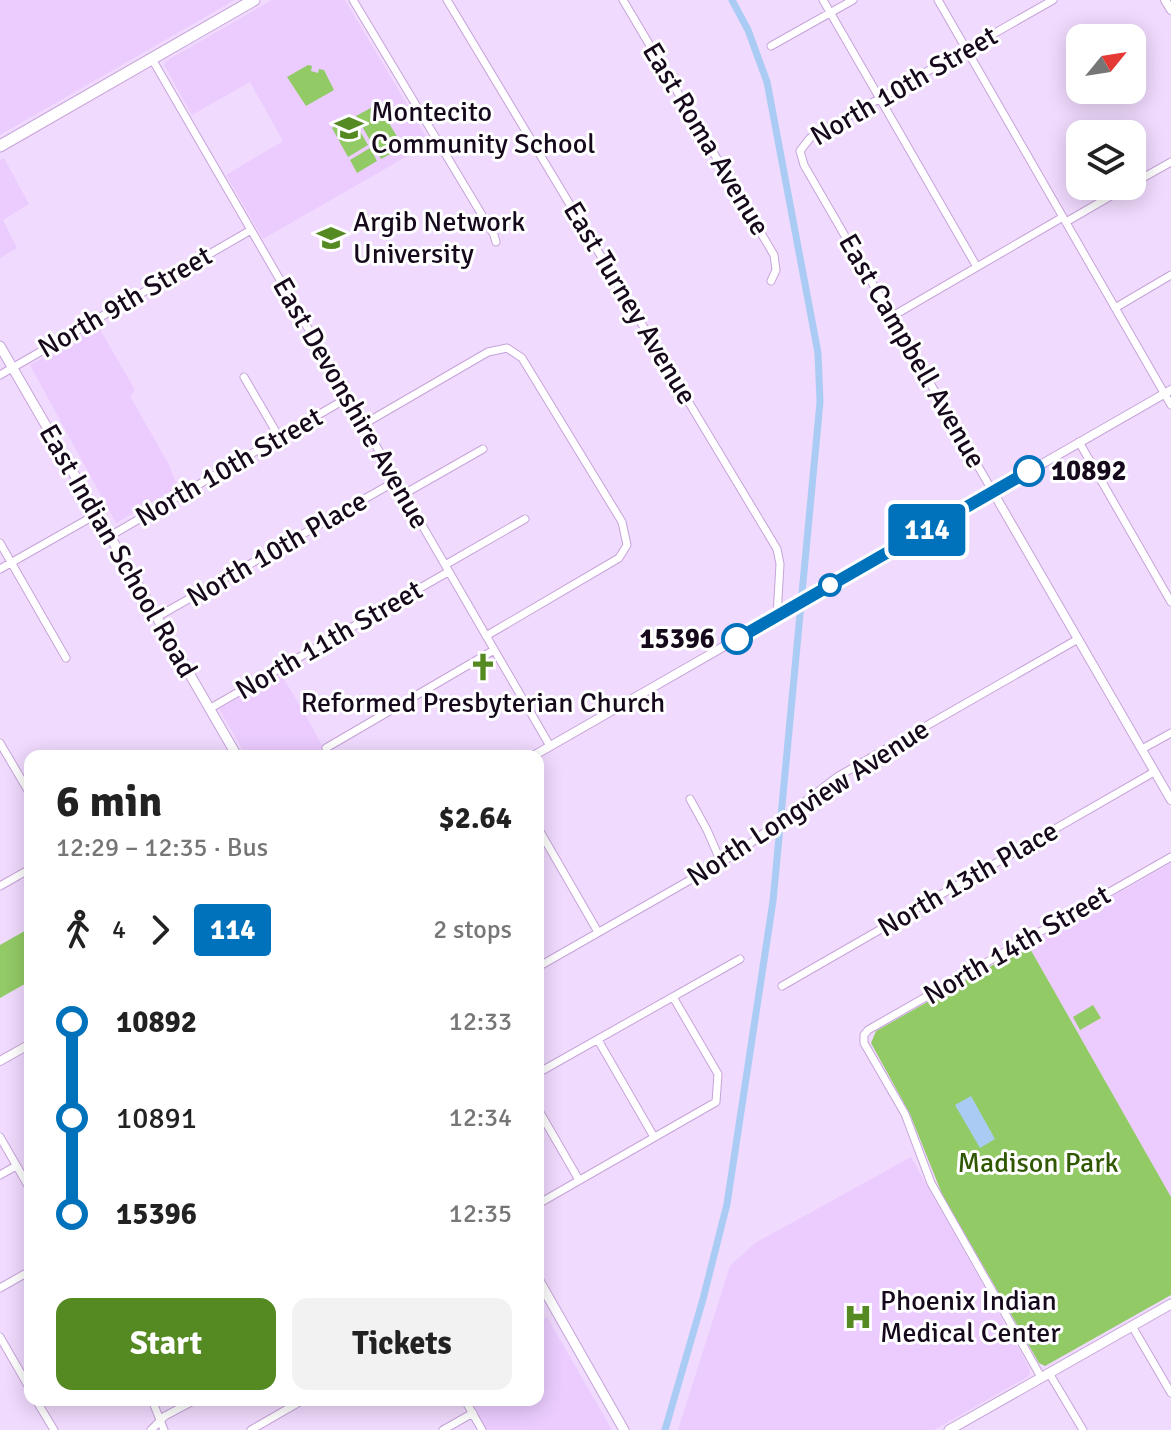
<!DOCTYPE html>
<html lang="en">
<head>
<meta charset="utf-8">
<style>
  body { margin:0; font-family:Signika,sans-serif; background:#f2f2f2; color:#222; height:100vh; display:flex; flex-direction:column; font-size:30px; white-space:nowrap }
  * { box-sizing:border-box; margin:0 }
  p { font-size:26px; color:#767676 }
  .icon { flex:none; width:44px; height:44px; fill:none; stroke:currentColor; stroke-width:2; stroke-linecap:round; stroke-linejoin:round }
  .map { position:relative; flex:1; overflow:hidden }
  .drawer { position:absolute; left:24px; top:750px; width:520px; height:656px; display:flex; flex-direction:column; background:#fff; border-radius:16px; box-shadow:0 4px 20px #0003 }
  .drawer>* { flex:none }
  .badge { padding:0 16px; border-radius:6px; font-size:28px; line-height:52px }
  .needle { width:52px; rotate:60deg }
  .controls { position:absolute; left:1066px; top:24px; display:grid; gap:16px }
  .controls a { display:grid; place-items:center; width:80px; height:80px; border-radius:16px; background:#fff; box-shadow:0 4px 20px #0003; font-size:40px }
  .map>.badge { position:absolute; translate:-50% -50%; box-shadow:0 0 0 4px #fff }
  .legs { display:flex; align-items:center; gap:12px; height:88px; padding:0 32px; font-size:26px }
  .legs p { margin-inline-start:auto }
  .head { display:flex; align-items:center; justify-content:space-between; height:136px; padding:0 32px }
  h1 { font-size:44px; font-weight:800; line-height:60px }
  .action { display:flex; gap:16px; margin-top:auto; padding:16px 32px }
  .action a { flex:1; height:92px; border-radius:16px; background:#558921; color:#fff; font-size:32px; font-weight:800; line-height:92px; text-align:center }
  .action a+a { background:#f2f2f2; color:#222 }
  ul { padding:0 32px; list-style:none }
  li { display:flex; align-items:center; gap:28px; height:96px; font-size:30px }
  li i { display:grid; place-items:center; width:12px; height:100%; margin:0 10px; background:currentColor }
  li i::after { content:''; width:20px; height:20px; margin:-10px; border:6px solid; border-radius:50%; background:#fff }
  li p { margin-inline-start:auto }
  li:first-child i { background:linear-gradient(#0000 50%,currentColor 0) }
  li:last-child i { background:linear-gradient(currentColor 50%,#0000 0) }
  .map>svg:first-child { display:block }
</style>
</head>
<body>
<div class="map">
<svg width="1171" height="1430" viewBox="0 0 1171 1430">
  <rect width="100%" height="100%" fill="#f0dafd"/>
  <path fill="#ecccff" d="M0,0H235L0,135Z
    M272,0H345L430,143L263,239L226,175L283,141L250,82L192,115L164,65L166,61Z
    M4,158L29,204L3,220L17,248L0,258V160Z
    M98,326L135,390L130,396L168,463L178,487L116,523L30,365Z
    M281,674L307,718L328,756H246L219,709Z
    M1171,863V1197L1028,945Z
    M911,1157L1030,1369L1029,1376L934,1430H678L730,1266L755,1243Z
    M547,1317L603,1414L612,1430H487L470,1400H538V1323Z"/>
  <path fill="#92ca66" d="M308,65L312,66L311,71L318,73L319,69L324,70L334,90L306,106L287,77Z
    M378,104L403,147L381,159L356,116Z
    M351,116L368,145L348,157L332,128Z
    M370,148L377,161L357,173L350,160Z
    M30,928V981L0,998V945Z
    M1028,945L1171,1197V1295L1045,1366L1039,1363L942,1194L910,1114L871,1043L876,1031Z
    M1093,1005L1101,1018L1080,1030L1073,1017Z"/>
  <path fill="#aaccf4" d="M971,1096L995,1139L980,1148L955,1105Z"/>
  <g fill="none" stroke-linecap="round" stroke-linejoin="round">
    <path stroke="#aaccf4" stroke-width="7" d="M665,1430L703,1299L727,1204L773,901L820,402L818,353L767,82L748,30L732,0"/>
    <defs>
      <path id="minor" d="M353,0L494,235L496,242
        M447,0L777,549L780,564L777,616
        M623,0L774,255L776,270L771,281
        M823,0L977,267
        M938,0L1171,405
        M771,46L853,0
        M152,59L550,746
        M1132,184L1171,162
        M1066,222L1128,186
        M1115,308L1171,275
        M891,317L1063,217
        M0,375L251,230
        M244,377L279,437
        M364,424L488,352L507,348L522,358L622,522L627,545L619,558L486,636
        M1079,442L1171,602
        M993,492L804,165L800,151L810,138L1053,0
        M404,494L483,449
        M110,536L349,397
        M0,543L66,658
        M445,565L525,519
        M0,569L97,514
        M157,617L396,481
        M209,709L448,572
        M0,743L30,794
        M326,748L494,650
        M1142,749L1171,733
        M690,799L707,830L721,862
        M538,828L598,932
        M0,886L30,869
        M538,967L739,852L837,777L1078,639
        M782,986L1154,772
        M598,1040L654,1137
        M538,1073L740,959
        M538,1109L579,1180
        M0,1137L30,1189
        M0,1175L16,1166
        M538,1204L716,1102L718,1074L673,997
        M0,1288L30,1271
        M1132,1326L1171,1393
        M0,1337L30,1389
        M1049,1373L1083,1430
        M1041,1377L931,1183L905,1114L864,1043V1035L868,1030L1171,857
        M36,1400L54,1430
        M152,1400L164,1430
        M465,1400L482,1430
        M151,1430L165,1416L195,1400
        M251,1430L303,1400
        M443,1430L473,1413"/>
      <path id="tertiary" d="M1165,0L1171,10
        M993,492L1171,800
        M533,756L1171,390
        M0,1061L30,1044"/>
      <path id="secondary" d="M0,346L237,756
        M538,1279L624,1430
        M949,1430L1171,1304"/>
      <path id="primary" d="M0,146L254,0"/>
    </defs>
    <use href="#minor" stroke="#c6a3da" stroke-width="9"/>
    <use href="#tertiary" stroke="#c6a3da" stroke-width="10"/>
    <use href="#secondary" stroke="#c6a3da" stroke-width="11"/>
    <use href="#primary" stroke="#c6a3da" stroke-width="13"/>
    <use href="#minor" stroke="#fff" stroke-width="7"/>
    <use href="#tertiary" stroke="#fff" stroke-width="8"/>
    <use href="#secondary" stroke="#fff" stroke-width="9"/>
    <use href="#primary" stroke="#fff" stroke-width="11"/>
  </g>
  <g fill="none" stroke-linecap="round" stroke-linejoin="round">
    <defs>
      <path id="line-1" d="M737,639L1029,471"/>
    </defs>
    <use href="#line-1" stroke="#fff" stroke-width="18"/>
    <use href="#line-1" stroke="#0072bc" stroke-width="12"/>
  </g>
  <defs>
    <symbol id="school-bare" viewBox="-9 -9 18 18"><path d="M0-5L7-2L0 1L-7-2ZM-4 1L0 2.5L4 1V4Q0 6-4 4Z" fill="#558921" stroke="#fff" stroke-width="2.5" paint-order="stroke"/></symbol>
    <symbol id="university-bare" viewBox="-9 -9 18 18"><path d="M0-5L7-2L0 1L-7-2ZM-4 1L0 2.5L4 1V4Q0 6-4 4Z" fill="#558921" stroke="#fff" stroke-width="2.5" paint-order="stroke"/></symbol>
    <symbol id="church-bare" viewBox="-9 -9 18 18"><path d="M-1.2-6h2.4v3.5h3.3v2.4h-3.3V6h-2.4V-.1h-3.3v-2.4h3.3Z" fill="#558921" stroke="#fff" stroke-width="2.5" paint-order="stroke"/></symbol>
    <symbol id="hospital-bare" viewBox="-9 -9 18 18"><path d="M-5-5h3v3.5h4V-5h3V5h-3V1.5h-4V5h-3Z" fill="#558921" stroke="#fff" stroke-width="2.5" paint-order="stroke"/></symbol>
  </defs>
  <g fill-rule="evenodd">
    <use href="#school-bare" x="329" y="108" width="40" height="40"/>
    <use href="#university-bare" x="311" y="218" width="40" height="40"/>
    <use href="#church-bare" x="463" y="647" width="40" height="40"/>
    <use href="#hospital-bare" x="838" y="1297" width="40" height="40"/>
  </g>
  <g fill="#fff" stroke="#0072bc" stroke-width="4">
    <circle cx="1029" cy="471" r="14"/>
    <circle cx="830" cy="585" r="10"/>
    <circle cx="737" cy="639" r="14"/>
  </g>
  <g text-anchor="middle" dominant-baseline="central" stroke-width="6" stroke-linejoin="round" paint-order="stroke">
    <g font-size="28" fill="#16091c" stroke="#fff">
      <text transform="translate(904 86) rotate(-30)">North 10th Street</text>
      <text transform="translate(706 139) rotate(59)">East Roma Avenue</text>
      <text transform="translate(125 302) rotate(-30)">North 9th Street</text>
      <text transform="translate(630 303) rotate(59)">East Turney Avenue</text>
      <text transform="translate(912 351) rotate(60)">East Campbell Avenue</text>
      <text transform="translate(351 403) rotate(60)">East Devonshire Avenue</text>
      <text transform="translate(229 467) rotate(-30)">North 10th Street</text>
      <text transform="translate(277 549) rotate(-30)">North 10th Place</text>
      <text transform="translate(118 551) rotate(60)">East Indian School Road</text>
      <text transform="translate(329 640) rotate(-30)">North 11th Street</text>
      <text transform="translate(808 803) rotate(-33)">North Longview Avenue</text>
      <text transform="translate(968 879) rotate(-30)">North 13th Place</text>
      <text transform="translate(1017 945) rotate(-30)">North 14th Street</text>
    </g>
    <g font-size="28" fill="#16091c" stroke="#fff" text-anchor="start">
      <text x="371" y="112">Montecito<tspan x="371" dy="32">Community School</tspan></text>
      <text x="353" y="222">Argib Network<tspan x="353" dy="32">University</tspan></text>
      <text x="483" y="703" text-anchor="middle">Reformed Presbyterian Church</text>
      <text x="880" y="1301">Phoenix Indian<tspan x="880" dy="32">Medical Center</tspan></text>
    </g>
    <g font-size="28" font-weight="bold" fill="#16091c" stroke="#fff" text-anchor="start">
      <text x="1051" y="471">10892</text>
      <text x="715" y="639" text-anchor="end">15396</text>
    </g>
    <g font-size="28" fill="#305800" stroke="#fff">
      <text x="1038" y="1163">Madison Park</text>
    </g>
  </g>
</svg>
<div class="controls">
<a><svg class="needle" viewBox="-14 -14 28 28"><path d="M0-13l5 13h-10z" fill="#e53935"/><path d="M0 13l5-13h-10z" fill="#767676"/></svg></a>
<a><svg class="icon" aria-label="layers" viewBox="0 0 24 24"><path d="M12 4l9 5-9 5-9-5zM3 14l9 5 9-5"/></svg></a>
</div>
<b class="badge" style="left:927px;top:530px;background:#0072bc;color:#fff">114</b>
<section class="drawer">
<div class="head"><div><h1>6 min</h1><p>12:29 – 12:35 · Bus</p></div><b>$2.64</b></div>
<div class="legs"><svg class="icon" aria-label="walk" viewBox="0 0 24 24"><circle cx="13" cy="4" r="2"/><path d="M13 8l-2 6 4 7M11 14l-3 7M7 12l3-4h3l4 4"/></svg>4<svg class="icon" aria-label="forward" viewBox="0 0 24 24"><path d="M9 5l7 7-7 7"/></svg><b class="badge" style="background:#0072bc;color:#fff">114</b><p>2 stops</p></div>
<ul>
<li><i style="color:#0072bc"></i><b>10892</b><p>12:33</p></li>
<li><i style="color:#0072bc"></i><span>10891</span><p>12:34</p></li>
<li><i style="color:#0072bc"></i><b>15396</b><p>12:35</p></li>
</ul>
<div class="action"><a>Start</a><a>Tickets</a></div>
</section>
</div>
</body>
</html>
